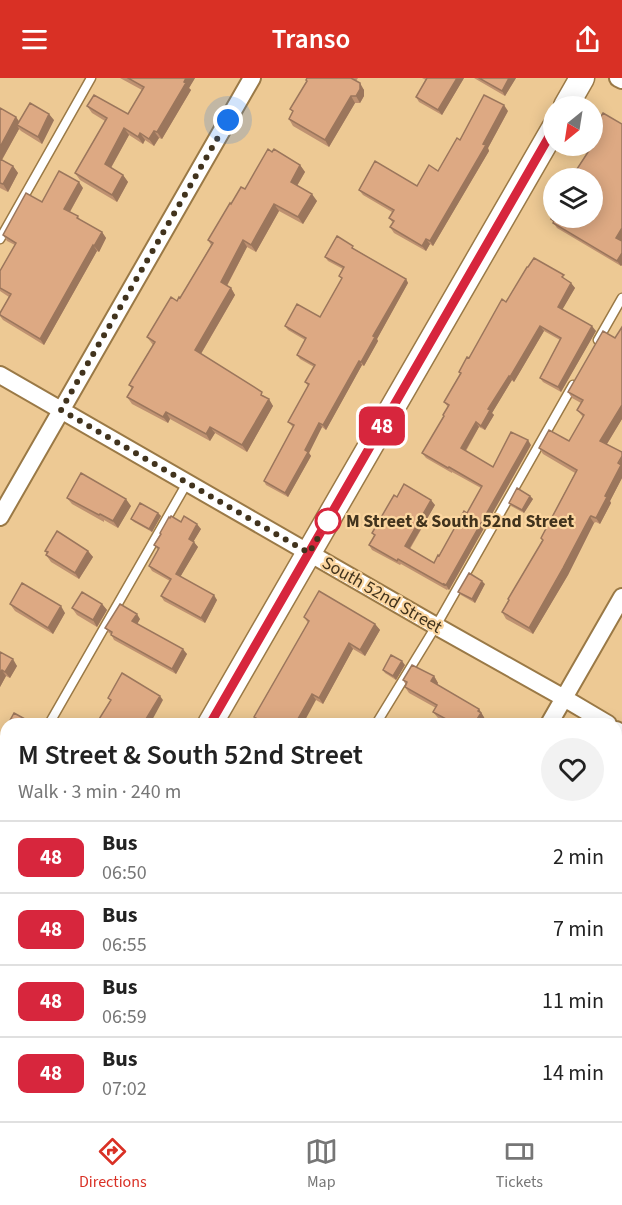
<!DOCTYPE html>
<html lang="en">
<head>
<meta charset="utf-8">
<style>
  body { margin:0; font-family:"Source Sans 3",sans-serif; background:#f2f2f2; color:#222; height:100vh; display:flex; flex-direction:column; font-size:22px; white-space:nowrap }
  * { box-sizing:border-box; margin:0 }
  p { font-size:20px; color:#767676 }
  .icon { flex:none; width:33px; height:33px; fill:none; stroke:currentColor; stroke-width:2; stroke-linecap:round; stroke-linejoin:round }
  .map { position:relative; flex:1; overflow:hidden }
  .panel { position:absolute; left:0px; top:640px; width:622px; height:404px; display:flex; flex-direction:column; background:#fff; border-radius:18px 18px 0 0; box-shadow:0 3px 15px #0003 }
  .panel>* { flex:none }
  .badge { padding:0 12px; border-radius:9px; font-size:21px; line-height:39px }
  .needle { width:39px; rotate:210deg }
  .fabs { position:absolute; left:543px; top:18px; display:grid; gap:12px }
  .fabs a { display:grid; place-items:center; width:60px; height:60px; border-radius:50%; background:#fff; box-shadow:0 3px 15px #0003; font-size:30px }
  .you { position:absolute; width:30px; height:30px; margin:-15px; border:4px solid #fff; border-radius:50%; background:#1a73e8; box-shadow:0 0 0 9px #1a73e833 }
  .map>.badge { position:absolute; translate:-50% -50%; box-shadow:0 0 0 3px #fff }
  .round { display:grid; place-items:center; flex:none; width:63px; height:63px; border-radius:32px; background:#f2f2f2 }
  .head { display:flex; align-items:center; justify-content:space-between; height:102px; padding:0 18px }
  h1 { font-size:28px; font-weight:600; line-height:45px }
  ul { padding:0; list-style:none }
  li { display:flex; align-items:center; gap:18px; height:72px; padding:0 18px; border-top:2px solid #e0e0e0 }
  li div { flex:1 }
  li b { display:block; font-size:22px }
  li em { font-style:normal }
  li .badge { min-width:66px; font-weight:700; text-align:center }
  header { display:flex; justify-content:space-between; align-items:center; height:78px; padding:0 18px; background:#d93025; color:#fff; font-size:27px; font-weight:600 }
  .menu { display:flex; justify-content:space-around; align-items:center; height:84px; border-top:2px solid #e0e0e0; background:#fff; font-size:16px; color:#767676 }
  .menu a { display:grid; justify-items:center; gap:3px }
  .menu .on { color:#d93025 }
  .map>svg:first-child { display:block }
</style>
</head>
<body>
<header><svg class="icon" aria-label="menu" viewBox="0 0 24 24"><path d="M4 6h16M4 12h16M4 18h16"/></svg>Transo<svg class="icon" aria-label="share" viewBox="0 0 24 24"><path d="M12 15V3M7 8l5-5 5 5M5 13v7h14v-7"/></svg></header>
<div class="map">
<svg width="622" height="1043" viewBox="0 0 622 1043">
  <rect width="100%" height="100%" fill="#edc994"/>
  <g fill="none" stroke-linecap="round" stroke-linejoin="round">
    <defs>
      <path id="lane" d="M0,161L91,0
        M598,262L622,220
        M49,646L187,405
        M376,646L436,548L573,307
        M0,732L6,721"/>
      <path id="street" d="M618,0L622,2
        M0,297L436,548L564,620L608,646
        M0,439L252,0
        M549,646L622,519
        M616,652L622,655
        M616,828L622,831
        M0,948L6,952
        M157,1038L165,1043
        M465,1038L473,1043
        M321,1043L324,1038"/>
      <path id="secondary" d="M566,28L582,0
        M210,646L554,50
        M0,1009L6,999"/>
    </defs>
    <use href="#lane" stroke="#9a7946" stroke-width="11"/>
    <use href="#street" stroke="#9a7946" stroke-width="20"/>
    <use href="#secondary" stroke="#9a7946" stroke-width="27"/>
    <use href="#lane" stroke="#fff" stroke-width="8"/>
    <use href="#street" stroke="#fff" stroke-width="16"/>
    <use href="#secondary" stroke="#fff" stroke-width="24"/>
  </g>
  <path fill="#be9171" d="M120,0H195L189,10L191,12L162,61L159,60L154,68L145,62L143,66L129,57L111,90L123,97L128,104L117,124L80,102L75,95L105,43L92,35L87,28L128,36L142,12Z
    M307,0H358L356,3L364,12V18L360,25H355L329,69L293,48L289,41L293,34L290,31L307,3Z
    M422,0H464L442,37L419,24L416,19L426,2Z
    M474,0H516L505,18Z
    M0,30L16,39L19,43L54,42L42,66L21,53L19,51L2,82L13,88L18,95L8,114L0,110Z
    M508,33L488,70L489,73L433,168L430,166L426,173L394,155L390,149L393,145L389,140L392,134L363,117L359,112L417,108L438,93L460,62Z
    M622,46V187L621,188L557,150L551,141L592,140L578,99L575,94L591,68H592Z
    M300,87L305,94L297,108L317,123L303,146L279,133L256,174L247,169L227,208L231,210L235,217L201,276L267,320L273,328L247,374L215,355L210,363L170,341L168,345L132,326L127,319L132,311L129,307L153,267L147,259L177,223L180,220L211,167L208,162L231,126L245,111Z
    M83,110L70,134L78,138L80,142L102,154L106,160L99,174L97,173L44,267L3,242L0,238V235L9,219L0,213V193L15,167L7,163L3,157L42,124Z
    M356,172L406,201L408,205L377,261L378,263L364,288L362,287L326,352L322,349L309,375L311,378L288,419L266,407L264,403L293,349L288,344L308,308L305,304L314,289L300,281L297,277L305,262L288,252L285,248L320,239L342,201L339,198L343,191L328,183L325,179Z
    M567,202L571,205L575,210L562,231L596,253L561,314L543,304L540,300L560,262L544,253L514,304L512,302L492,335L494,337L485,352L479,349L466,373L493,389L531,367L449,512L448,511L447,512L401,486L400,487L372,472L369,467L374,458L372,455L397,419L435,427L410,471L434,485L439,478L467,435L481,410L452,394V395L426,380L422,375L444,338L443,337L448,329L444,324L460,296L459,294L469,280L506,224Z
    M622,249V341L607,366L622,374V400L610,423L611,425L600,446L596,444L594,445L568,497L533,556L506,541L502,534L509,523L508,521L543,463L541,460L575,395L543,376L539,370L569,363L583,339L577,332L581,325L572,320L568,314L615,260Z
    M530,418L533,421L524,435L511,428L509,425Z
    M67,420L131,428L118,450L104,442V444L72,426Z
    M158,435L161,438L152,454L134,444L131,441Z
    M181,444L201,451L193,464L198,469L180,499L217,522L205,545L164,523L161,518L170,503L152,493L149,488L158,472L154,467L160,456V455Z
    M45,473H88L93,479L79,501L51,484L46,477L47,476Z
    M485,506L475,525L461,517L458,514Z
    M10,526L65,535L53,556L15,533Z
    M102,526L107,532L97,549L77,537L72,530Z
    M304,539L375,546L380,552L365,578L353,571L323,626L316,622L258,645L254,639L308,545Z
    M140,541L137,546L187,576L176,596L114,562L111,556L109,555L105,550Z
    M0,574L17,588L10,600L6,598L0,609Z
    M405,587L396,602L385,595L383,592Z
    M434,598L438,605L437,607L479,631L485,641L482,646H442L444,644L438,640L433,634L436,630L409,615L405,609L406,607L403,602Z
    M616,687L622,690V751L616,748Z
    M622,783V806L619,804L616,801V792Z
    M616,865L622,868V937L616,934Z
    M542,1038H603L611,1043H550Z"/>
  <path fill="#9b765c" d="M186,0H195L189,10L191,12L162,61L157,54Z
    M457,0H464L442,37L438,32Z
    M509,0H516L505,18L502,13Z
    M360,5L364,12V18L360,25L356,18Z
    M351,18L355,25L329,69L325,62Z
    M504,27L508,33L488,70L489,73L433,168L430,163Z
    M49,36L54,42L42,66L38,59Z
    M16,39L21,47H17L19,51L0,85V69Z
    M124,50L129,57L109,93L105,86Z
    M154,53L159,60L154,68L149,61Z
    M140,55L145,62L143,66L138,59Z
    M300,87L305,94L295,111L291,104Z
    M13,88L18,95L8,114L3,106Z
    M123,97L128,104L117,124L112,117Z
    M79,104L83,110L68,137L64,131Z
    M312,116L317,123L303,146L298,139Z
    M274,126L279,133L256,174L251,167Z
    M622,150V162L620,165L616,160Z
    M102,154L106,160L99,174L94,168Z
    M426,161L430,166L426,173L422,168Z
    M243,162L247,169L225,211L221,204Z
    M93,167L97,173L44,267L40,261Z
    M622,175V187L621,188L617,183Z
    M406,201L408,205L377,261L378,263L364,288L361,284L373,258Z
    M571,205L575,210L561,234L558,229Z
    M231,210L235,217L199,279L195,272Z
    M540,248L544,253L514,304L510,299Z
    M592,248L596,253L561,314L558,309Z
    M359,283L362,287L326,352L323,347Z
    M509,298L512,302L492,335L494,337L485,352L481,348L488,331Z
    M269,321L273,328L247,374L242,367Z
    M622,327V341L605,369L600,363Z
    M166,334L170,341L168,345L163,339Z
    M476,344L479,349L464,375L461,370Z
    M319,345L322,349L309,375L311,378L288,419L285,415L305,372Z
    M210,349L215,355L210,363L206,356Z
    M528,362L531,367L449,512L446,507Z
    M622,378V400L610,423L611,425L600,446L596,440Z
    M530,418L533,421L524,435L522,432Z
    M126,421L131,428L118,450L113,443Z
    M431,422L435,427L408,473L405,468Z
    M158,435L161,438L152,454L149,451Z
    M590,439L594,445L568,497L533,556L529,550Z
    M197,446L201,451L192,466L189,461Z
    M194,464L198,469L179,501L176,496Z
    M88,473L93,479L79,501L75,495Z
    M482,503L485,506L475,525L472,521Z
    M214,517L217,522L205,545L201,540Z
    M102,526L107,532L97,549L93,542Z
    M61,528L65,535L53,556L48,550Z
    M137,536L140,541L136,548L132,543Z
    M375,546L380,552L365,578L360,572Z
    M349,565L353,571L323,626L319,620Z
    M183,571L187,576L176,596L172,591Z
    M13,581L17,588L10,600L5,594Z
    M402,583L405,587L396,602L393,598Z
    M2,592L6,598L0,609V595Z
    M434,598L438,605L435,610L431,603Z
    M312,616L316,622L303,646H295Z
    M160,618L163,622L150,646H143Z
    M479,631L485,641L482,646H474Z
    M6,884V894L2,901L0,899V894Z
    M621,978L622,980V991L616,1000V986Z
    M255,1038H262L263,1039L260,1043H252Z"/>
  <path fill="#dda983" stroke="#9b765c" stroke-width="1.5" d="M128,0H186L184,4L186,5L157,54L154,53L149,61L140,55L138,59L124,50L105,86L123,97L112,117L75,95L107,40L87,28L94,17L128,36L144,9Z
    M307,0H351L360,5V11L356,18H351L325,62L289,41L293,33L290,31L307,3L306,2Z
    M427,0H457L438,32L416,19Z
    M479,0H509L502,13Z
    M484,17L504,27L483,66L486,67L430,163L426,161L422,168L390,149L394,143L389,140L394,132L359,112L375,83L417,108L429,87L438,93L457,60L460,62Z
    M30,25L49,36L38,59L17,47Z
    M0,30L16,39L0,69Z
    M603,35L622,46V150L616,160L622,163V175L617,183L553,145L554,143L551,141L554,137V140H592V100H577L579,97L575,94L592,68V53Z
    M268,71L272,74L274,71L300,87L291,104L312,116L298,139L274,126L251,167L243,162L221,204L231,210L195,272L262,314L261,317L269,321L242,367L210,349L206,356L166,334L163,339L127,319L133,309L129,307L155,264L147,259L171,219L177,223L179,219L180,220L213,165L208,162L230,125L231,126L241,109L245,111Z
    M0,81L13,88L3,106L0,105Z
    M59,93L79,104L64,131L78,138L77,140L102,154L94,168L93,167L40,261L0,237V235L11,216L0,210V193L16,165L3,157L26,115L42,124Z
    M337,158L353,168L352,170L406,201L373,258L375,259L361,284L359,283L323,347L319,345L305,372L308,374L285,415L264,403L294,347L288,344L309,306L305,304L315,287L297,277L306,260L285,248L297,226L320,239L342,200L339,198L344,189L325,179Z
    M534,180L564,197L562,199L571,205L558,229L592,248L558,309L540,300L561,260L540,248L510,299L509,298L488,331L490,332L481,348L476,344L461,370L493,389L511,354L528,362L446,507L444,506V507L398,481L397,483L369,467L375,457L372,455L394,417L397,419L404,406L431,422L405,468L434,485L438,477L439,478L464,433L467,435L482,408L449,389L448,390L422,375L444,338L443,337L449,327L444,324L461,295L459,294L467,279L469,280L502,221L506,224L527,189H528Z
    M622,249V327L600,363L622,374V378L618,385L621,387L605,418L607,419L596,440L591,438L590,439L563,490L529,550L502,534L509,522L508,521L543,462L541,460L577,392L539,370L549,352L569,363L584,337L577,332L583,322L568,314L603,253L615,260Z
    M81,395L126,421L113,443L100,436L99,437L67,420Z
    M517,410L530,418L522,432L509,425Z
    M140,425L158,435L149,451L131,441Z
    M171,438L181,444L184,438L197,446L189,461L194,464L176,496L214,517L201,540L161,518L171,501L149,488L159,470L154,467L161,456L160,455L169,439L170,440Z
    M57,453L88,473L75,495L46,477L48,474L45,473Z
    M469,495L482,503L472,521L458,514Z
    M22,505L61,528L48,550L10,526Z
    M319,513L375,546L360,572L349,565L319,620L312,616L295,646H257L259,642L254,639L309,543L304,539Z
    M82,514L102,526L93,542L72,530Z
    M120,526L137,536L132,543L183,571L172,591L111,557L112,554L105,550Z
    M0,574L13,581L5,594L2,592L0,595Z
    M391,577L402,583L393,598L383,592Z
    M412,587L434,598L431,603L479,631L478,633L481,635L474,646H442L446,641L433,634L437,627L405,609L407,604L403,602Z
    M122,595L160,618L143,646H96L111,622L108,620Z
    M14,635L34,646H8Z
    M616,687L622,690V747L616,744Z
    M622,783V802L616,799V792Z
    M6,802V884L0,894V812Z
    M616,865L622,868L619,874L622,876V934L616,930Z
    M616,975L621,978L616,986Z
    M43,1038H73L78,1040L76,1043H41Z
    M237,1038H255L252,1043H241L236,1040Z
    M365,1038H394L395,1039L393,1043H362Z
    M549,1038H603L611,1043H564L562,1042L561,1043H557Z"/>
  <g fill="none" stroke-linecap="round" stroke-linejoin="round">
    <defs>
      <path id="line" d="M210,646L554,50"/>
    </defs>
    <use href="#line" stroke="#fff" stroke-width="14"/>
    <use href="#line" stroke="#d7263d" stroke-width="9"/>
    <path stroke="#41331d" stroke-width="6" stroke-dasharray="0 10.8" d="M228,42L61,332L309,475L333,434L328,443"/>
  </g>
  <circle fill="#fff" stroke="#d7263d" stroke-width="3" cx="328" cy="443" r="12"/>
  <g text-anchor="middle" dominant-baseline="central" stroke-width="4.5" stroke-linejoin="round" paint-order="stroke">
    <g font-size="18" font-weight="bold" fill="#41331d" stroke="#fbd6a0" text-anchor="start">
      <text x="346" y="443">M Street &amp; South 52nd Street</text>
    </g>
    <g font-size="18" fill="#41331d" stroke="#fbd6a0">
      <text transform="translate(382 517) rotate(30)">South 52nd Street</text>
    </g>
  </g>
</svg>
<div class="fabs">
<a><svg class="needle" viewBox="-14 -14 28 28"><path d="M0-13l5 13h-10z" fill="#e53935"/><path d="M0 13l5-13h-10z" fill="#767676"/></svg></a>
<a><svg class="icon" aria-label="layers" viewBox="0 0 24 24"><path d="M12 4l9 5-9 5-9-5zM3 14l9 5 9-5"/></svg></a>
</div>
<div class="you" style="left:228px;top:42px"></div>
<b class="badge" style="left:382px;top:348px;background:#d7263d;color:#fff">48</b>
<section class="panel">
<div class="head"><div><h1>M Street &amp; South 52nd Street</h1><p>Walk · 3 min · 240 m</p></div><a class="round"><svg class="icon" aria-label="heart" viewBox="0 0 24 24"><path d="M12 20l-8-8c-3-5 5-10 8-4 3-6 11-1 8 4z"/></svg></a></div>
<ul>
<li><span class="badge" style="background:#d7263d;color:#fff">48</span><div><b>Bus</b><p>06:50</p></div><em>2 min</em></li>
<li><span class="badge" style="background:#d7263d;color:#fff">48</span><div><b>Bus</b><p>06:55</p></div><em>7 min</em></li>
<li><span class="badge" style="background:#d7263d;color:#fff">48</span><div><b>Bus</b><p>06:59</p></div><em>11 min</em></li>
<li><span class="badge" style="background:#d7263d;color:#fff">48</span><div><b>Bus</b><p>07:02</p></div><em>14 min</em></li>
</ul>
</section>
</div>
<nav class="menu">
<a class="on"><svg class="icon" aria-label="directions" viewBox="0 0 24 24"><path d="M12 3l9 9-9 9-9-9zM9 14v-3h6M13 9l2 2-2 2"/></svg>Directions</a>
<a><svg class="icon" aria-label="map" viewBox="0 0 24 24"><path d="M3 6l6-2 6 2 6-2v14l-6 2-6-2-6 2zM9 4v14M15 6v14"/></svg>Map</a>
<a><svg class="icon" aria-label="tickets" viewBox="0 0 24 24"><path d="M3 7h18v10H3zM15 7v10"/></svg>Tickets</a>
</nav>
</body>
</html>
